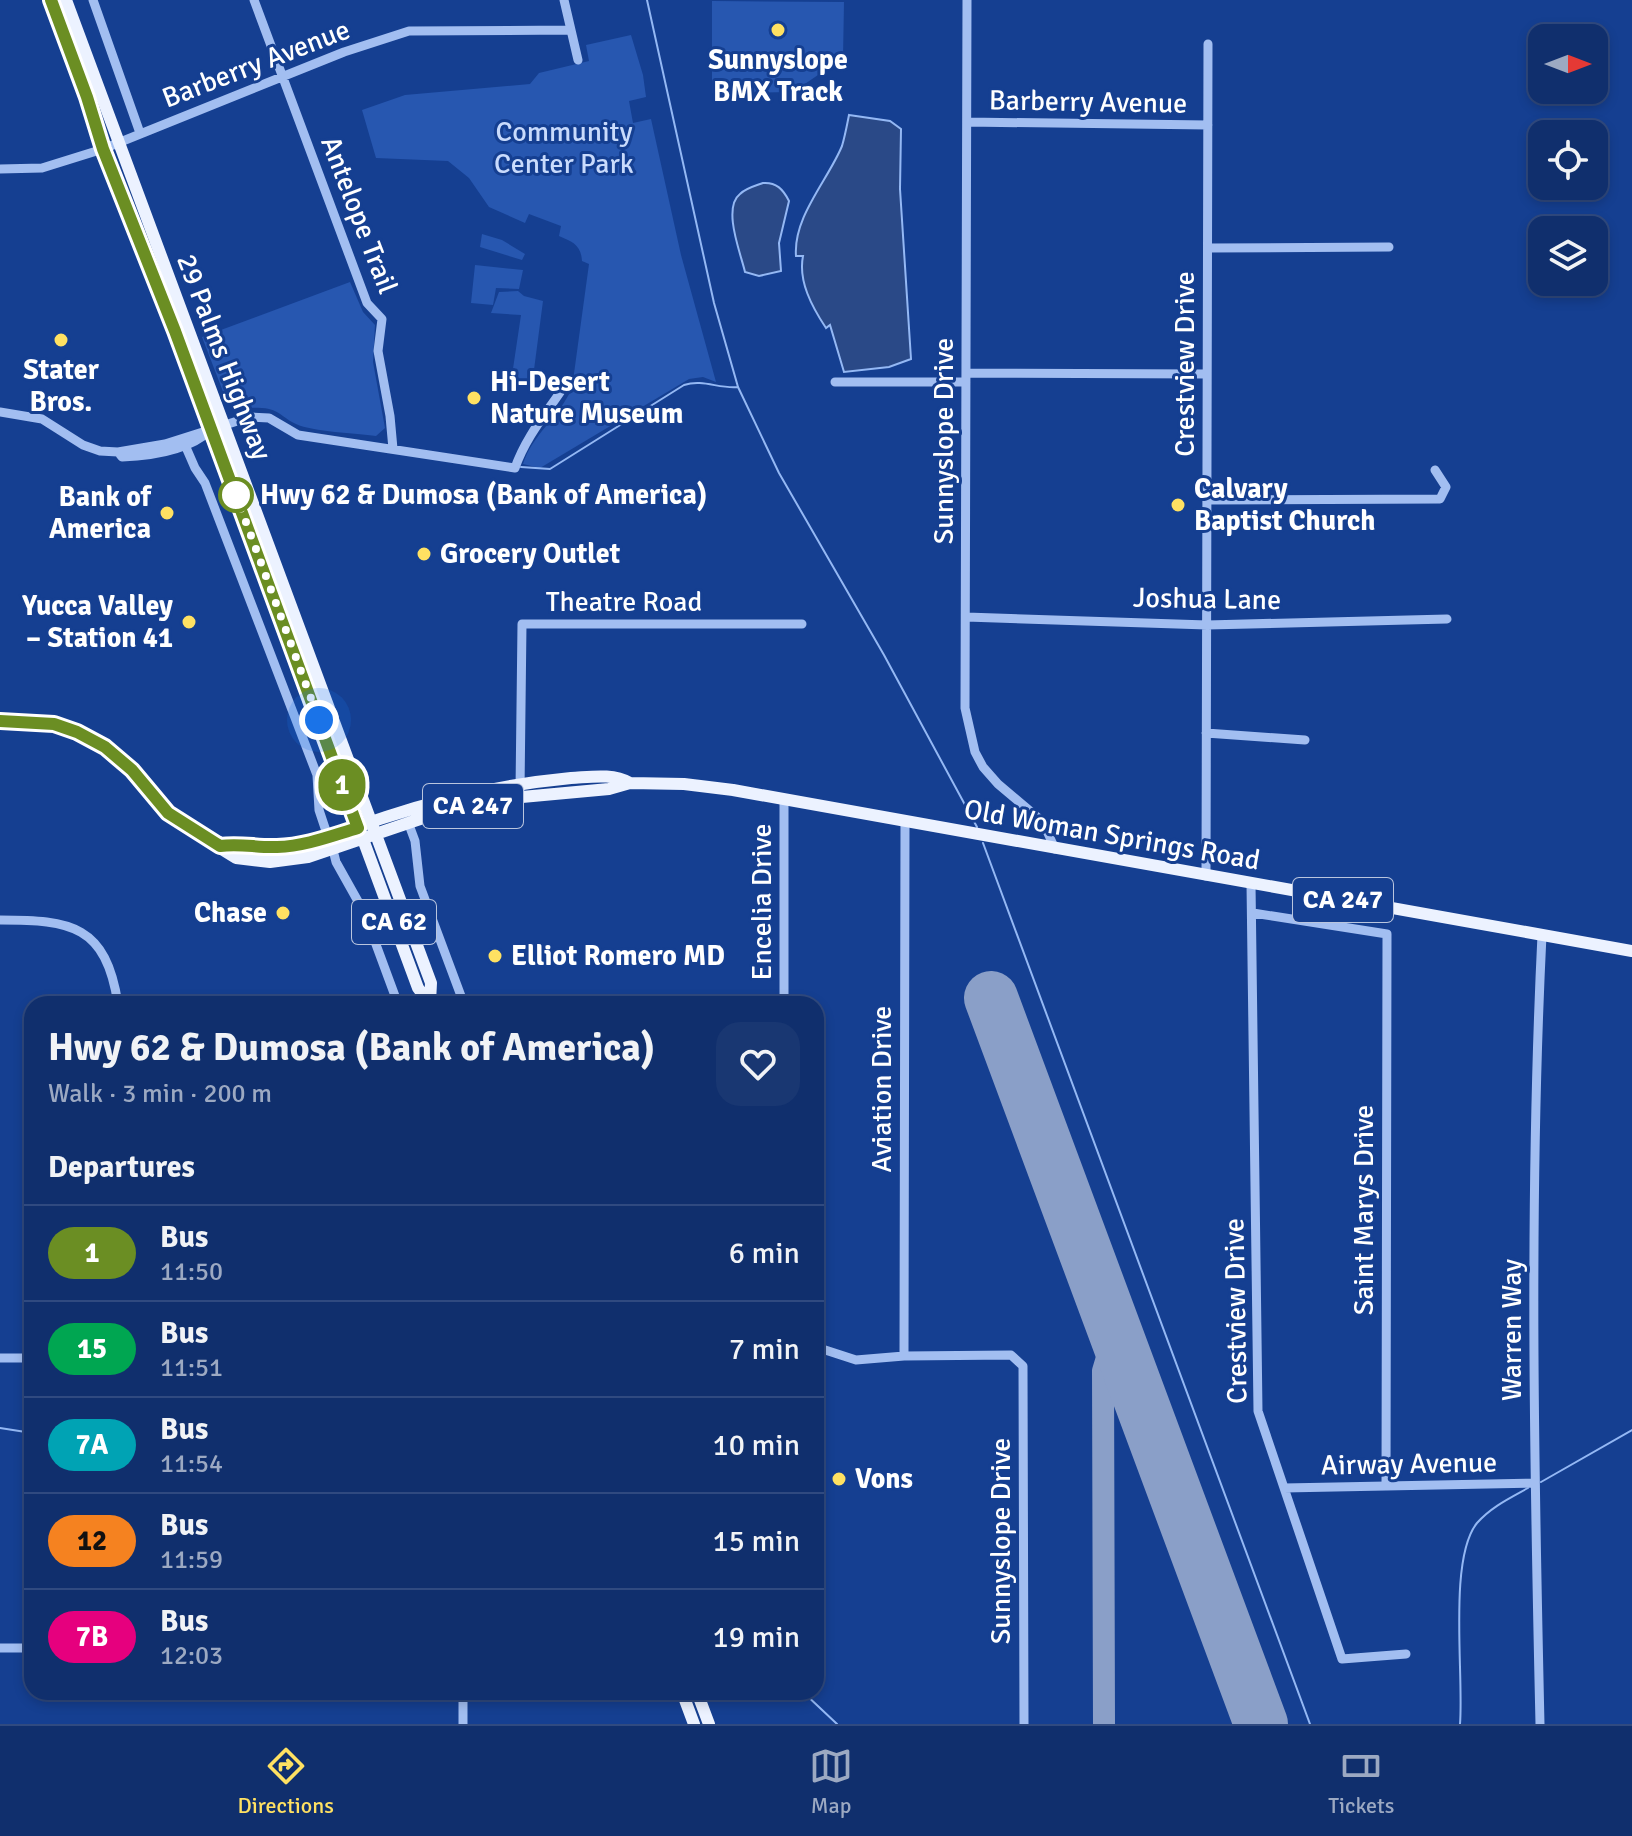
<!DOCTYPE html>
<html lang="en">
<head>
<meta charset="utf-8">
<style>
  body { margin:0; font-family:Signika,sans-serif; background:#193772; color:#f1f3f6; height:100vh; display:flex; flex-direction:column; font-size:30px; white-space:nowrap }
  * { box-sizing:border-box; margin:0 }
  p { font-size:26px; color:#9ca9c2 }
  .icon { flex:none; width:44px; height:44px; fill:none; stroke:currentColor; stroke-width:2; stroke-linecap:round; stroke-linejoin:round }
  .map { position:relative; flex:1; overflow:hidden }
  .panel { position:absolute; left:24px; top:996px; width:800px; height:704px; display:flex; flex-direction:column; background:#102f6d; border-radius:24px; box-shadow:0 4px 12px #0003,0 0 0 2px #304a80 }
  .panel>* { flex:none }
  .badge { padding:0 16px; border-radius:26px; font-size:28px; line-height:52px }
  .needle { width:52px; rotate:90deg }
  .controls { position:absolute; left:1528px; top:24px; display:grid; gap:16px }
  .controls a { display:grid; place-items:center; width:80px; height:80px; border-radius:16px; background:#102f6d; box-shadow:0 4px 12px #0003,0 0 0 2px #304a80; font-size:40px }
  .you { position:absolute; width:40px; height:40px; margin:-20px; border:6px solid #fff; border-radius:50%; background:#1a73e8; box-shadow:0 0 0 12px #1a73e833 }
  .map>.badge { position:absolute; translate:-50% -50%; box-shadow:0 0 0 4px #fff }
  h2 { padding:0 24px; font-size:30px; line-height:72px }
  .round { display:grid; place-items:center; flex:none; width:84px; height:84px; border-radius:24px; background:#193772 }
  .head { display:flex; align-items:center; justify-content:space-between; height:136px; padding:0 24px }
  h1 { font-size:38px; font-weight:800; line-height:60px }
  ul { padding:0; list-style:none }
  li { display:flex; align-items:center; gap:24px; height:96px; padding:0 24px; border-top:2px solid #304a80 }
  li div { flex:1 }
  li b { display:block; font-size:30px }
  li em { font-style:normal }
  li .badge { min-width:88px; font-weight:700; text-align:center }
  .menu { display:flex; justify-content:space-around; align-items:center; height:112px; border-top:2px solid #304a80; background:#102f6d; font-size:22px; color:#9ca9c2 }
  .menu a { display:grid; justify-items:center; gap:4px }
  .menu .active { color:#ffe162 }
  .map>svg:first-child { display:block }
</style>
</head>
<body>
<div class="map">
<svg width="1632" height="1724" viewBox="0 0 1632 1724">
  <rect width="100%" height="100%" fill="#153f91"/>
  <path fill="#2757b0" d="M712,1L844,2L843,58L793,92L712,93Z
    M631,35L643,75L646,97L629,101L633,123L651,119L681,255L716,382L703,377L689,379L540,468L523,464C532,435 560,416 572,388L589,264L582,261C581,245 573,242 559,236L561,226L529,214L525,223L489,207L469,178L448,161L376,158L362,110L405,95L530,84L539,73L589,61L586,45Z
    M482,234L502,240L525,254L522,260L480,247Z
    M475,265L523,270L519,289L496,288L493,305L471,303Z
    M350,282L363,312L375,325L373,362L385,428L376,436C356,433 313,432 296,424C286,420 281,412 269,409C256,406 238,411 227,402L202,337Z
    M518,291L524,296L543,301L532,385L511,382L521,315L491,313L499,292Z"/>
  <path fill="#2a4987" stroke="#94b8f4" stroke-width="2" d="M849,115L890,121L901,129L900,189L911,359L889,367L844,372L830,325L826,328C812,307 798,281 803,256H796C793,217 828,180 842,146C845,136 847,125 849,115Z
    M763,183C776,182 783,189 789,201L779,243L781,271L759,276L745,272C741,254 722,208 740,194C746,188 755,186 763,183Z"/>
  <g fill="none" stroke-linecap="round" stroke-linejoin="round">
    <path stroke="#94b8f4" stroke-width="2" d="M647,0L714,303L738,387L779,473L884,655L977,827
      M521,467L550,469L684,385C703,379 719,389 738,387
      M983,843L1310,1724
      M0,1428L32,1433
      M1541,1482L1632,1430
      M803,1692L837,1724
      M1460,1724C1464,1675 1448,1559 1477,1523C1491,1507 1510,1498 1528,1488"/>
    <path stroke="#8a9fc8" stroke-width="22" d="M1104,1724L1103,1371L1109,1351L1120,1346"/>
    <path stroke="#8a9fc8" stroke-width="54" d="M991,998L1261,1724"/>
    <path stroke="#a2bef1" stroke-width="9" d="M93,0L140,133
      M254,0L367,303L382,319L378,351L390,416L393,449
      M564,0L578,60
      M967,0L965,708L975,752L983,767L998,784L1043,822L1055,849
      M967,122L1208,125
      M0,169L42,168L103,149L344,52L409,31L571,30
      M1208,248L1389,247
      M966,373L1207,374
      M835,382H966
      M0,412L42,419L83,445L100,451L118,452L122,457C152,456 189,450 211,430
      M185,445L195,468L205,483L317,775L319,810L328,837
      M118,452L165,444L250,417L269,418L298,435L515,468C525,439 544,416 561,391
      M1207,500L1440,499L1446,487L1435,470
      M966,617L1207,625L1447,619
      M1206,733L1305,740
      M520,790L522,624H802
      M784,800V1004
      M408,822L415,841L420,886L464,1004
      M333,850L336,862L364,912L398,1004
      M1206,876L1208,44
      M1251,884L1258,1411L1342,1659L1406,1654
      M1253,913L1387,934L1386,1486
      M0,920C71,920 106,925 118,1004
      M816,1347L856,1360L904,1356L1011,1355L1023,1366L1024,1724
      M904,1356L905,822
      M0,1358H32
      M1284,1488L1534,1483
      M0,1648H32
      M463,1724V1692
      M1540,1724C1534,1461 1529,1198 1542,935"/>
    <path stroke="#ecf2ff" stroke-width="12" d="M50,0L103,149L175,331L418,988L430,1004
      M66,0L431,983L430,1002
      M0,721L44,722L77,732L105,747L132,770L168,813L189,829L236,858L270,862L308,857L423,818L511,798L609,789L630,783L684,784L733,790L1632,951
      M220,846C246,842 272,850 299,845C329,840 357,826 386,817C446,797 508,784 571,778C591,777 612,773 630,783
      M682,1692L694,1724
      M697,1692L709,1724"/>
  </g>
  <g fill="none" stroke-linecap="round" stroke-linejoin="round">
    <defs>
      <path id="line" d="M0,721L54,724L77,732L105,747L132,770L168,813L220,846C241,843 257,848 277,847C306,846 331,836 358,828L175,331L103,149L87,97L51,0"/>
    </defs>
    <use href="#line" stroke="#fff" stroke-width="18"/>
    <use href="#line" stroke="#6b8e23" stroke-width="12"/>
    <path stroke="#fff" stroke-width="8" stroke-dasharray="0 14.4" d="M236,495L319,720"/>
  </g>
  <g fill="#ffe162" stroke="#153f91" stroke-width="3">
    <circle cx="778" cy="30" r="8"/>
    <circle cx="61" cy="340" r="8"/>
    <circle cx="474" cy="398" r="8"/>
    <circle cx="1178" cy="505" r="8"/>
    <circle cx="167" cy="513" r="8"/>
    <circle cx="424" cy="554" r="8"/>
    <circle cx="189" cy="622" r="8"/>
    <circle cx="283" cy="913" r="8"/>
    <circle cx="495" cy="956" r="8"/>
    <circle cx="839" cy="1479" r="8"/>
  </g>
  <circle fill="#fff" stroke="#6b8e23" stroke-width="4" cx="236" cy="495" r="16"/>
  <g text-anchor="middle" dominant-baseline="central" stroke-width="6" stroke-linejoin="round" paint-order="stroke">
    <g fill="#153f91" stroke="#b9c5de" stroke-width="2">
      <rect x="423" y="784" width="100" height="44" rx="6"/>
      <rect x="1293" y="878" width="100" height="44" rx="6"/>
      <rect x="352" y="900" width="84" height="44" rx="6"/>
    </g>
    <g font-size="26" font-weight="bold" fill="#fff">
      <text x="473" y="806">CA 247</text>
      <text x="1343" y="900">CA 247</text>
      <text x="394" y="922">CA 62</text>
    </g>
    <g font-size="28" font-weight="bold" fill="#fff" stroke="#153f91" text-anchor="start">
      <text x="778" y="60" text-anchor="middle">Sunnyslope<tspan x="778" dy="32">BMX Track</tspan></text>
      <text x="61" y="370" text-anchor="middle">Stater<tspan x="61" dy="32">Bros.</tspan></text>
      <text x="490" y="382">Hi-Desert<tspan x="490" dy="32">Nature Museum</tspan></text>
      <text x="1194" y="489">Calvary<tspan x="1194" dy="32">Baptist Church</tspan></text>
      <text x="151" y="497" text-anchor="end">Bank of<tspan x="151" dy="32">America</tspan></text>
      <text x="440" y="554">Grocery Outlet</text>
      <text x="173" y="606" text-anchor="end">Yucca Valley<tspan x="173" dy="32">– Station 41</tspan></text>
      <text x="267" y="913" text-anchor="end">Chase</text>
      <text x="511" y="956">Elliot Romero MD</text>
      <text x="855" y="1479">Vons</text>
    </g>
    <g font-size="28" fill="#fff" stroke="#153f91">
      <text transform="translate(256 64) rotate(-21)">Barberry Avenue</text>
      <text transform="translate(1088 102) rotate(1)">Barberry Avenue</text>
      <text transform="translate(359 215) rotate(69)">Antelope Trail</text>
      <text transform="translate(224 357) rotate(69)">29 Palms Highway</text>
      <text transform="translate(1185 364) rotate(-90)">Crestview Drive</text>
      <text transform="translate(944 441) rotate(-90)">Sunnyslope Drive</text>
      <text transform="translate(1207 599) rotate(1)">Joshua Lane</text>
      <text x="624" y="602">Theatre Road</text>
      <text transform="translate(1112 835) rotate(10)">Old Woman Springs Road</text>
      <text transform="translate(762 902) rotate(-90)">Encelia Drive</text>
      <text transform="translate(882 1089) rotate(-90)">Aviation Drive</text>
      <text transform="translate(1364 1210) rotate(-90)">Saint Marys Drive</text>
      <text transform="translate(1236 1311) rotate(-91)">Crestview Drive</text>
      <text transform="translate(1512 1330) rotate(-90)">Warren Way</text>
      <text transform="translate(1409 1464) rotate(-1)">Airway Avenue</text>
      <text transform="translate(1001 1541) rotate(-90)">Sunnyslope Drive</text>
    </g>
    <g font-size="28" fill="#c9dbfc" stroke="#153f91">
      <text x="564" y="132">Community<tspan x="564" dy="32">Center Park</tspan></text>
    </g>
    <g font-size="28" font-weight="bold" fill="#fff" stroke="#153f91" text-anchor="start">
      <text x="260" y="495">Hwy 62 &amp; Dumosa (Bank of America)</text>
    </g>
  </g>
</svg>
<div class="controls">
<a><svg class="needle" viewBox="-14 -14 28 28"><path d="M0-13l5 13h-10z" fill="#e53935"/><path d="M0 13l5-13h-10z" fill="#9ca9c2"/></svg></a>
<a><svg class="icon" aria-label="locate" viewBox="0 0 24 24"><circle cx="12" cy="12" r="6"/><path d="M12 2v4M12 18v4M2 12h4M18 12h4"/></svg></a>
<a><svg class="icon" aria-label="layers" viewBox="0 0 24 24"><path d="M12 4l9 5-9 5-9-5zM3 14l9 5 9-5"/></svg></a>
</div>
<div class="you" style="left:319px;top:720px"></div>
<b class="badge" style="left:342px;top:785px;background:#6b8e23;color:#fff">1</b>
<section class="panel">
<div class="head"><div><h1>Hwy 62 &amp; Dumosa (Bank of America)</h1><p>Walk · 3 min · 200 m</p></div><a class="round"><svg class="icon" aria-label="heart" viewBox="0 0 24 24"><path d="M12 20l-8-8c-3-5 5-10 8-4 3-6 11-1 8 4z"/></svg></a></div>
<h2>Departures</h2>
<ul>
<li><span class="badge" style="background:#6b8e23;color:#fff">1</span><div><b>Bus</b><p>11:50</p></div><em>6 min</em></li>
<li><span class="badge" style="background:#00a651;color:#fff">15</span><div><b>Bus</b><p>11:51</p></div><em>7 min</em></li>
<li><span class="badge" style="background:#00a3b4;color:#fff">7A</span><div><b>Bus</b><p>11:54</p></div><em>10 min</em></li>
<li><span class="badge" style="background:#f58220;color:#111">12</span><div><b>Bus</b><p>11:59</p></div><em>15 min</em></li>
<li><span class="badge" style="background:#e6007e;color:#fff">7B</span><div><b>Bus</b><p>12:03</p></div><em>19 min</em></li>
</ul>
</section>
</div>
<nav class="menu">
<a class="active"><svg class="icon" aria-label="directions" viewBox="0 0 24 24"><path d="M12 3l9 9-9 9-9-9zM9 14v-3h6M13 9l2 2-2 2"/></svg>Directions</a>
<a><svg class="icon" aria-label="map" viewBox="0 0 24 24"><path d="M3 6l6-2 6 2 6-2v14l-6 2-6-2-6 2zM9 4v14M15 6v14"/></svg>Map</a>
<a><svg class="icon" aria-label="tickets" viewBox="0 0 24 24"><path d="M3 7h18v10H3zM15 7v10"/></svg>Tickets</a>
</nav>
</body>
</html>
